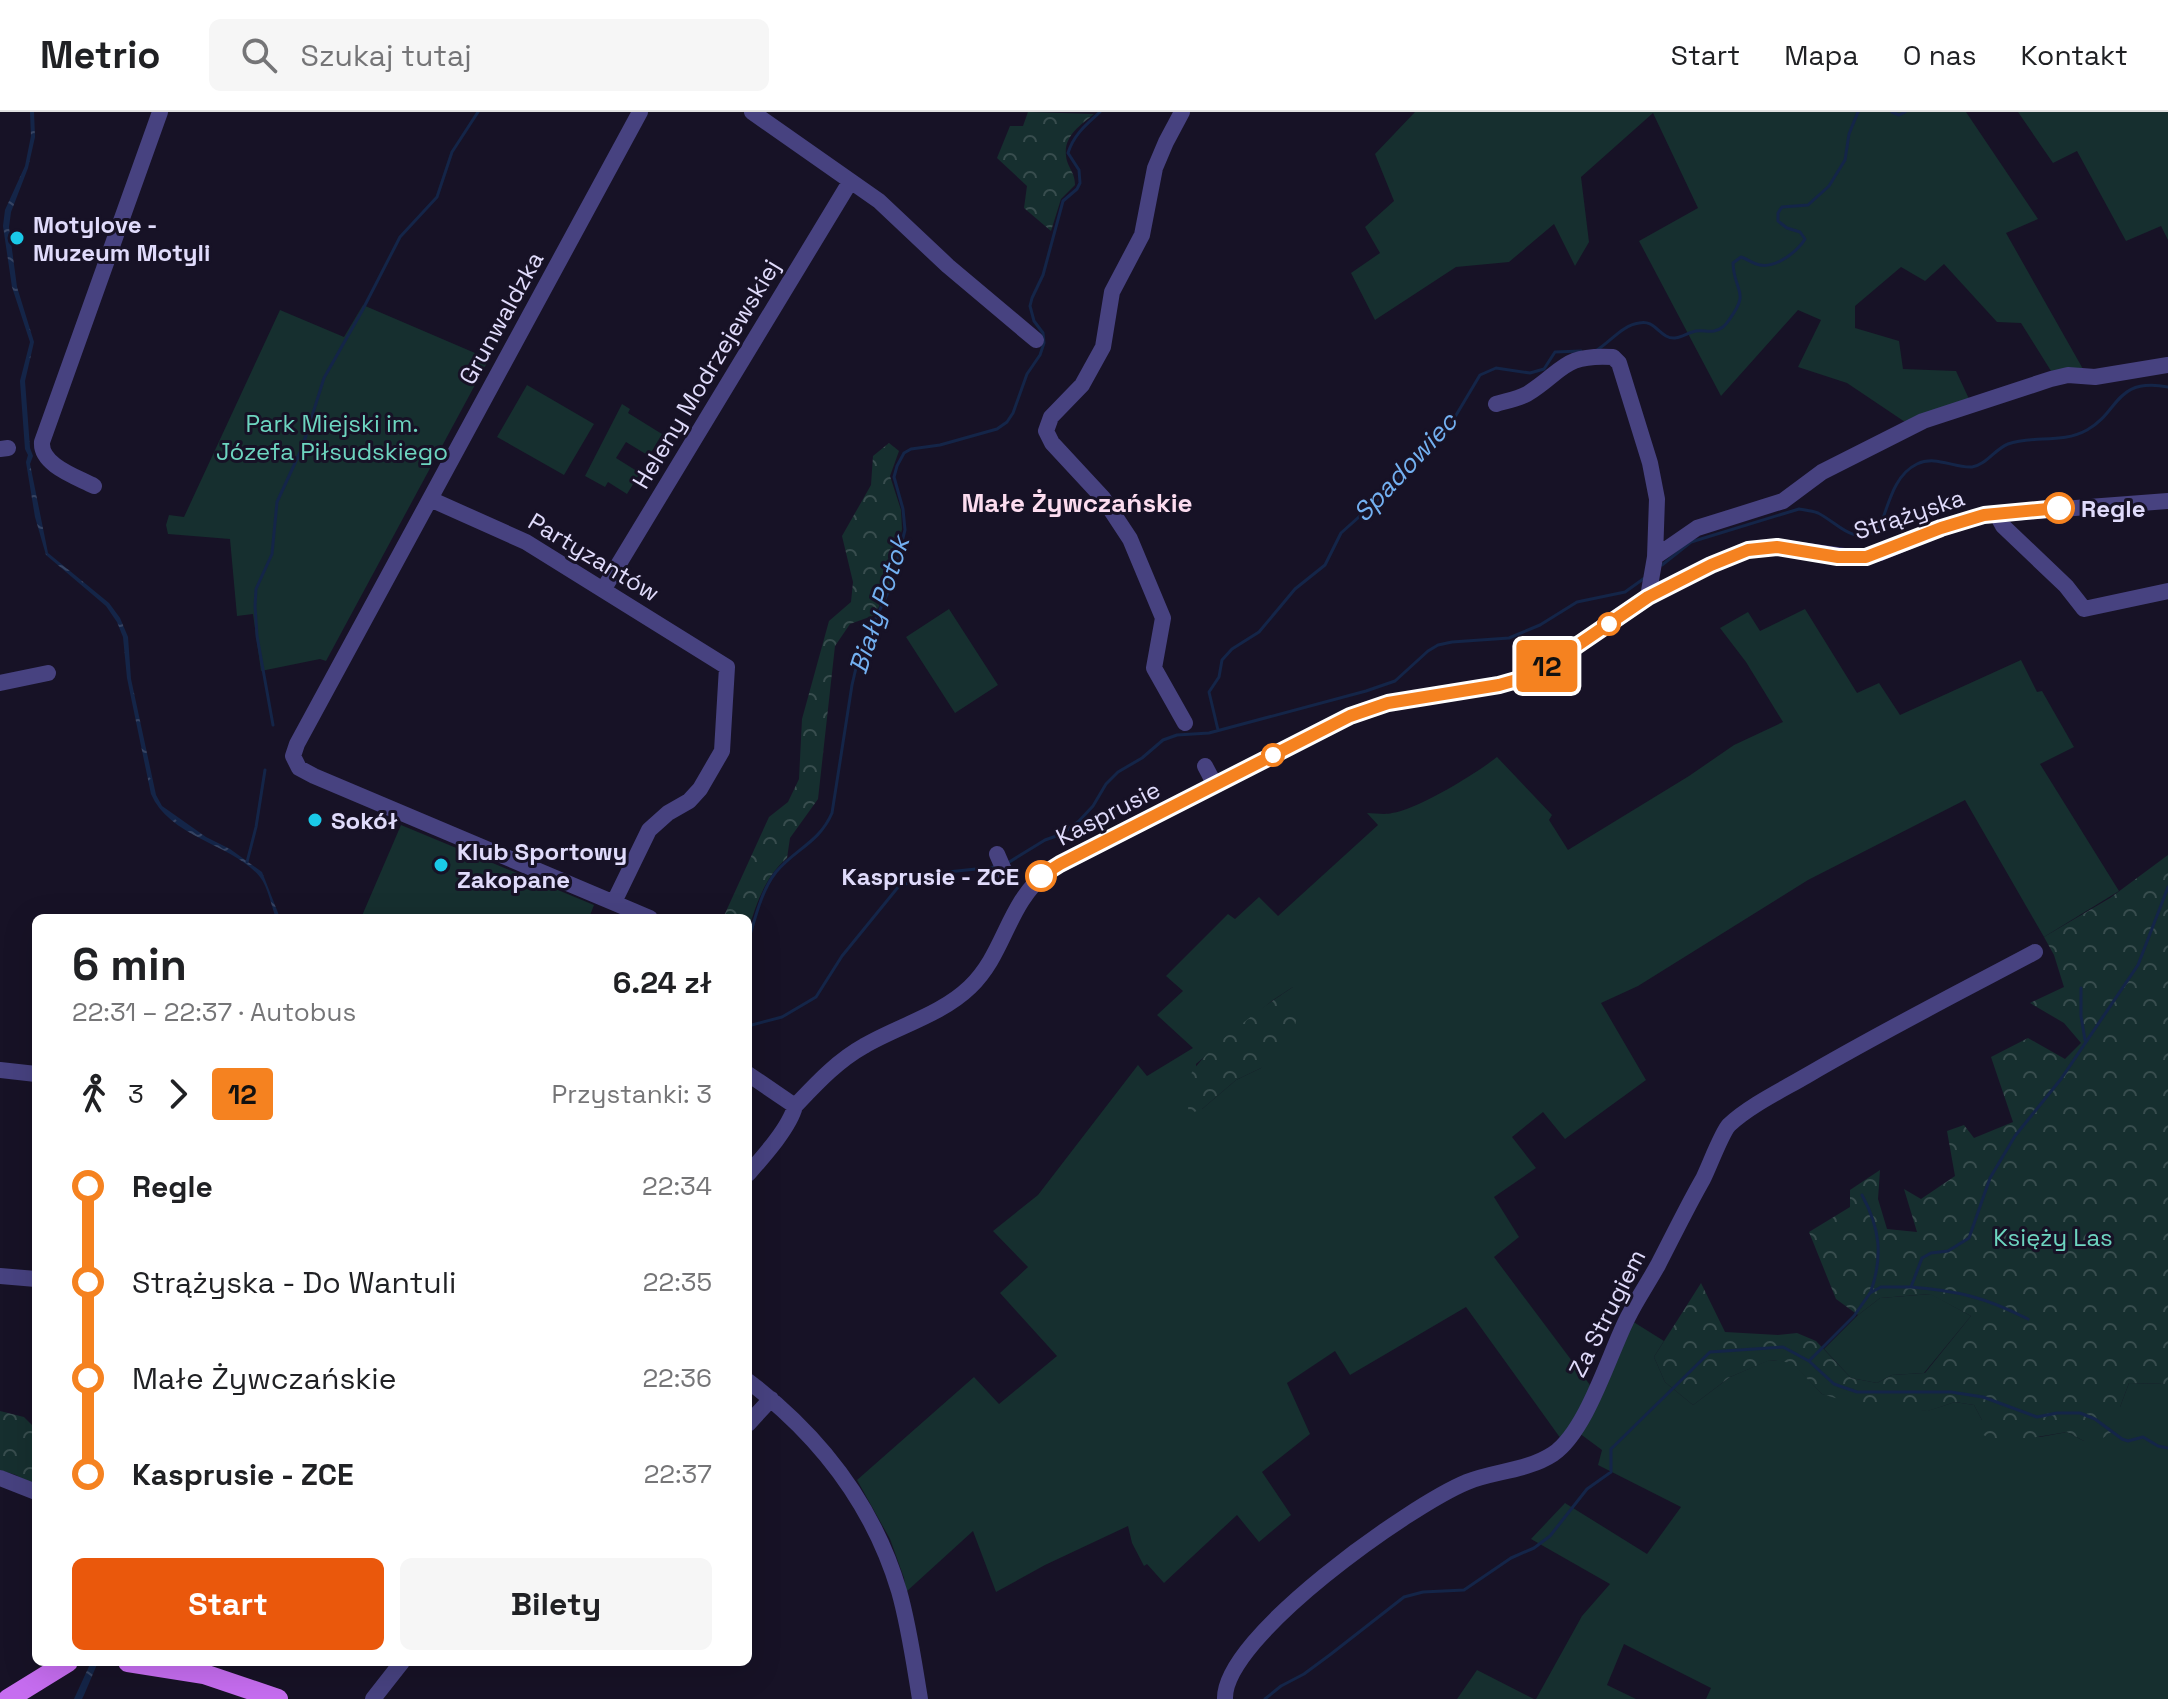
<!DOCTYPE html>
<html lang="pl">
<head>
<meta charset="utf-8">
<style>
  body { margin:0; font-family:"Space Grotesk",sans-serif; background:#f6f6f6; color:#202124; height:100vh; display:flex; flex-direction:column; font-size:30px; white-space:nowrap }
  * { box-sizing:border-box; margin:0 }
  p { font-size:26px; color:#757577 }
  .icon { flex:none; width:44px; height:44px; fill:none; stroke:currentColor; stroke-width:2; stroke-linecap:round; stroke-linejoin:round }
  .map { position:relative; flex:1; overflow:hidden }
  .sheet { position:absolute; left:32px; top:802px; width:720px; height:752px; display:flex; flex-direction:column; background:#fff; border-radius:12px; box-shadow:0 8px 32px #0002 }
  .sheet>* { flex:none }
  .badge { padding:0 16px; border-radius:6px; font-size:28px; line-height:52px }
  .map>.badge { position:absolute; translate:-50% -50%; box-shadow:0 0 0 4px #fff }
  .legs { display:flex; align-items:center; gap:12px; height:88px; padding:0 40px; font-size:26px }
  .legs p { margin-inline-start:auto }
  .overview { display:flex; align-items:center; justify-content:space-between; height:136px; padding:0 40px }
  h1 { font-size:44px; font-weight:800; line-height:60px }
  .primary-button { display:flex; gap:16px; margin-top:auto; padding:16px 40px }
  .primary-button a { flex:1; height:92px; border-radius:12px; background:#ea580c; color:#fff; font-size:32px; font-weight:800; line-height:92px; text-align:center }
  .primary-button a+a { background:#f6f6f6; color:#202124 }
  ul { padding:0 40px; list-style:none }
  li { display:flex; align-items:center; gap:28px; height:96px; font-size:30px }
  li i { display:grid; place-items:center; width:12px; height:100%; margin:0 10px; background:currentColor }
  li i::after { content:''; width:20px; height:20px; margin:-10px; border:6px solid; border-radius:50%; background:#fff }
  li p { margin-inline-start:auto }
  li:first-child i { background:linear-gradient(#0000 50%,currentColor 0) }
  li:last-child i { background:linear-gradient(currentColor 50%,#0000 0) }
  header { display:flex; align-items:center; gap:48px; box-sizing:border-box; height:112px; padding:0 40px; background:#fff; border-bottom:2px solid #e0e0e0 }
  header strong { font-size:38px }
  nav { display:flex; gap:44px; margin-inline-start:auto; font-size:28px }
  .search { width:560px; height:72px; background:#f6f6f6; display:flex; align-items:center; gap:20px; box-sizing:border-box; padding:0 28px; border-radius:12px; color:#757577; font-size:30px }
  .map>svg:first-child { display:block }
</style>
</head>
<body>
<header>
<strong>Metrio</strong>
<div class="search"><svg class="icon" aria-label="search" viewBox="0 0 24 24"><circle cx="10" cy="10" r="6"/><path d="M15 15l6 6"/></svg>Szukaj tutaj</div>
<nav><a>Start</a><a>Mapa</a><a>O nas</a><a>Kontakt</a></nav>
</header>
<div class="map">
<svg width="2168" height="1587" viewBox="0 0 2168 1587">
  <defs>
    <pattern id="forest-crowns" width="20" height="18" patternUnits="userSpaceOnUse" patternTransform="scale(2)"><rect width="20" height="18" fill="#162f2f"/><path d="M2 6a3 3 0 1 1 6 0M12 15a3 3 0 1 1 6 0" fill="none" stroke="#384d4e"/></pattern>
    <pattern id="water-ripples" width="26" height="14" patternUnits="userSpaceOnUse" patternTransform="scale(2)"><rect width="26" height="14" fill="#142548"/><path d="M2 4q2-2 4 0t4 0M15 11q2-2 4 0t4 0" fill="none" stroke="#364463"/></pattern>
  </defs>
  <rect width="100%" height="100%" fill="#171226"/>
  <path fill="#162f2f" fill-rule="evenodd" d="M1415,0H1966L2038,107L2006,121L2083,257L2051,259L2021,211L1997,210L1944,152L1925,169L1901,155L1855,194V216L1899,229L1903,257L1956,259L1970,289L1908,312L1847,271L1798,255L1821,208L1798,198L1721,284L1639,129L1698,96L1653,1L1581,65L1589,130L1575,154L1554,112L1509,150L1456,155L1375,208L1351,161L1380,141L1365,115L1394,89L1375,42Z
    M2018,0H2168V128L2161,114L2126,129L2077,39L2053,51Z
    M363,193L489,247L326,549L320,547L261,559L253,502L237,504L230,427L168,422L166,413L169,403L184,405L280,198L344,225Z
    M527,273L594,312L564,363L497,325Z
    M622,292L630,297L628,301L662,322L649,344L626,330L616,346L640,361L627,382L608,370L605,375L585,364Z
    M949,497L998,573L955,601L906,525Z
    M1805,497L1857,581L1879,571L1900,603L2021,548L2037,580L2042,579L2074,635L2040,652L2119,779L2044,825L1965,688L1808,768L1638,874L1601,891L1646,968L1565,1027L1543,1000L1512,1025L1536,1056L1494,1085L1519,1125L1494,1145L1590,1273L1581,1298L1561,1327L1466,1195L1350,1263L1335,1239L1287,1271L1310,1322L1262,1360L1291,1403L1259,1430L1237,1403L1164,1471L1147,1452L1144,1454L1132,1431L1128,1414L1045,1453L996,1480L973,1419L906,1480L904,1466L890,1427L857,1368L974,1265L999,1292L1057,1244L1000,1181L1028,1155L993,1119L1038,1083L1138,953L1147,964L1193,936L1157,903L1183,879L1166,864L1228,802L1235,807L1259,785L1278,804L1378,713L1367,701C1375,701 1385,703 1392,701C1417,698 1477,661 1497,645L1552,703L1549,708L1568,738L1689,664L1734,633L1783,610L1746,550L1720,516L1748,500L1760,519ZM1293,875L1261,956L1236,968L1202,997L1196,952L1273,888Z
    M401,713L594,793L589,806H361Z
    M1931,1182L1971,1204L1924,1261L1892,1263L1877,1271L1851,1266L1824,1237L1858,1203L1880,1186Z
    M1632,1209L1664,1229L1654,1245L1665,1270L1693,1293L1730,1265L1769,1248L1792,1250L1822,1282L1927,1299L1955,1290L1974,1293L1982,1308L2040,1325L2067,1320L2084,1329L2120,1295L2129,1271L2168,1272V1587H1706L1711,1576L1624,1532L1607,1573L1636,1587H1536L1582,1504L1610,1472L1531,1427L1565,1391L1647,1442L1681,1395L1598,1353L1602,1338L1579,1321Z
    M1477,1558L1534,1587H1457Z"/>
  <path fill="url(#forest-crowns)" d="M1028,0L1094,2C1078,15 1061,26 1067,49C1070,58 1075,62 1075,73L1061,87L1051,119L1024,96L1027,74L997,46L1010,14H1023Z
    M889,331L899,339L890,364L901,398L902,417L889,473L875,503L850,512L835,534L818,687L790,726L787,746C765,765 756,792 748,819V806H723L769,705L788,690L799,667L802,607L829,509L851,490L853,470L842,424L871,373L873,344Z
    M2168,743V1272L2129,1271L2120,1295L2121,1313L2103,1326L2084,1329L2067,1320L2001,1331L1981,1322L1982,1308L1974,1293L1955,1290L1928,1299L1872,1297L1822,1282L1792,1251L1770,1248L1730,1265L1693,1293L1665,1270L1654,1245L1701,1171L1725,1220L1778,1223L1797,1221L1816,1229L1851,1266L1877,1271L1892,1263L1925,1261L1971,1204L1930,1182L1880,1186L1858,1203L1836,1187L1809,1120L1850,1095V1078L1880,1058L1878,1087L1887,1117L1917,1120L1904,1077L1921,1087L1955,1064L1947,1019L1964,1013L1974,1026L2013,1010L1991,945L2028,926L2065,947L2081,931L2064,911L2030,891L2064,875L2054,843L2044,825L2110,786Z
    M1293,875L1302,884L1292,926L1261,956L1236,968L1202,997L1189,1002C1188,993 1184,980 1187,971C1194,943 1267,892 1293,875Z
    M0,1299L24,1305L36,1317V1376L16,1363L0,1358Z"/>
  <path fill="url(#water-ripples)" d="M30,0H34L35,25L28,56L11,100L9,115L17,175L34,230L25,269L30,336L33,344L30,352L48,441L109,491L120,506L128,525L131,567L156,683L162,694L206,725L230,737L262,760L280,806H276C271,793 268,775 260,765C233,732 170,726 151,682L127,566L123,525L117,510L106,494L46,443L35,405L26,350L28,343L25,337L20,269L30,230L12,175L3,114L5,98L25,54L31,24Z
    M91,1550H98L84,1583L82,1587H74Z"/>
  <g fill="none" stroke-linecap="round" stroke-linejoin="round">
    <path stroke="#142548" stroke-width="3" d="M1892,0L1899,3L1905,0
      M1597,238C1610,230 1623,213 1639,211C1652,208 1656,218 1666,224C1677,230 1685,221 1696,219C1702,218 1708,220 1714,219C1722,217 1725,214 1729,208C1751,178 1734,181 1733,151L1741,145C1747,147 1754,152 1760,153C1776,156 1797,140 1805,127L1800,120L1787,116L1778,109V101L1782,95L1808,93L1829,74L1845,48L1849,22L1858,0
      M1662,453L1691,430L1799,397C1805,398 1813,399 1818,401C1841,413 1850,432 1878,419C1888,397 1892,364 1917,352C1936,343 1953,356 1972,355C1986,353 1995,337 2008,332C2033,323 2062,332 2087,318C2120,300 2114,265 2168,275
      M273,613L257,524L255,494L256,477L272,442L277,390L302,336L324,266L362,199L400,125L437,85L452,40L478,0
      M1218,618L1209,580L1219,565L1222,548L1232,537L1259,520L1295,477L1325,453L1341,421L1388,379L1405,356L1449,315L1480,263L1496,256L1530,261L1544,257L1555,240L1581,239
      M247,750L256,715L265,658
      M1006,752L1045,728L1062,722L1079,709L1093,694L1106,672L1118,660L1142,646L1163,628L1177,623L1209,621L1366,579L1395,569L1428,539L1438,533L1452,530L1509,526L1540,513L1577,490L1625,480L1646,465
      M748,830C755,807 761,779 776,760C795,737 819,731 832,701L852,573L859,543L890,476L905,418L903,397L894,365L897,354L904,341L911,337L940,333L997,317L1007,310L1013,301L1027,262L1040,243L1044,231L1043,221L1034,209L1030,194L1032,186L1043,163L1063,89L1077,77L1080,71L1079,58L1068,41C1074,22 1086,13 1100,0
      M2081,876V904L2085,928
      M748,914L782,905L816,885L842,844L899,774L938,761L995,755
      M1862,1083C1880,1116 1883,1144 1871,1179
      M1911,1175C1959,1179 1984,1185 2028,1207
      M1809,1249L1854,1204L1870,1181L1881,1175H1911L1922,1146L1931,1141L1948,1139L1969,1126L1990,1066L2015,1024L2061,967L2138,853L2168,775
      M1265,1587L1281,1574L1304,1562L1331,1542L1404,1485L1423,1480L1464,1478L1511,1446L1534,1436L1550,1424L1587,1377L1611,1360V1337L1710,1240L1783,1235L1809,1249L1834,1272L1857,1280H1951L1983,1285L2037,1305L2057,1301H2080L2095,1307L2122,1327L2128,1329L2143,1325L2158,1334L2168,1336"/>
    <path stroke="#474280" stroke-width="16" d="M640,0L297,632L293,644L299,656L314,664L650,806
      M752,0L879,89L948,154L1036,228
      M1182,0L1166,30L1155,56L1142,123L1112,180L1103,235L1082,273L1051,305L1046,319L1052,331L1103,386L1130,427L1163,506L1154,556L1185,611
      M1496,292C1506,289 1518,287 1527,282C1564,259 1562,242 1613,245L1619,251L1650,351L1657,387L1655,445L1648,485
      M0,337L8,336
      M94,374C77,365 40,353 42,330L160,0
      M430,387L526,430L727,555L722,639L700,677L689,689L668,701L649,718L614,790
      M1996,401L2003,414L2066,474L2084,497L2168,479
      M1655,445L1697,416L1783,389L1822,360L1923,309L2051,267L2068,263L2095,265L2168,253
      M603,478L850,70
      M0,571L48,561
      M1205,654L1215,673
      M997,742L1007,765
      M0,958L36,962
      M748,962L795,994
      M748,1062C763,1045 790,1015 795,994C816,972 837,949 864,934C898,914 941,903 970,875C1006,840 1006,793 1048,759L1350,604L1388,591L1499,573L1527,565L1547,554L1648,485L1711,453L1748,438L1777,435L1859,446L1880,441L1941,416L1984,403L2168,389
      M0,1164L36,1167
      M748,1269C819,1323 873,1392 899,1479C909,1514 914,1551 920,1587
      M748,1312L771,1287
      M0,1366L36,1380
      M373,1587L402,1550
      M1225,1587C1223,1525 1411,1393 1467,1370C1494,1359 1527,1359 1553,1342C1587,1319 1609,1242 1628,1205C1637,1187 1648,1171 1658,1153C1673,1124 1687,1095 1703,1067C1709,1055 1722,1020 1729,1013C1749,994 1782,978 1806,964C1881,920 1958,881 2035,840"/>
    <path stroke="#c66df0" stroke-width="20" d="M128,1550L204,1562L278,1587
      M8,1587L68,1550"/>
  </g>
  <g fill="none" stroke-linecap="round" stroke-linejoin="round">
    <defs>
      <path id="line-1" d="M1041,764L1060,752L1350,604L1388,591L1499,573L1527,565L1547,554L1648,485L1711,453L1748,438L1777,435L1838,445H1866L1941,416L1984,403L2059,396"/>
    </defs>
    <use href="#line-1" stroke="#fff" stroke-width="18"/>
    <use href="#line-1" stroke="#f58220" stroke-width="12"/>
  </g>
  <g fill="#1ac9e8" stroke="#171226" stroke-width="3">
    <circle cx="17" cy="126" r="8"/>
    <circle cx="315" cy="708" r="8"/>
    <circle cx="441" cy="753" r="8"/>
  </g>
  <g fill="#fff" stroke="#f58220" stroke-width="4">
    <circle cx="2059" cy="396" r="14"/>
    <circle cx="1609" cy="512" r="10"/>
    <circle cx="1273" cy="643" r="10"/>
    <circle cx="1041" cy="764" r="14"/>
  </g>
  <g text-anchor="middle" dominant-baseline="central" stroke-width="6" stroke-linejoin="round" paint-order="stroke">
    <g font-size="24" font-weight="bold" fill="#e0dbfb" stroke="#171226" text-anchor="start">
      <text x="33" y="112">Motylove -<tspan x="33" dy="28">Muzeum Motyli</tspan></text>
      <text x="331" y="708">Sokół</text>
      <text x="457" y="739">Klub Sportowy<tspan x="457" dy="28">Zakopane</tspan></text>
    </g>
    <g font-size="24" fill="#e0dbfb" stroke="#171226">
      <text transform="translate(501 206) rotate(-61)">Grunwaldzka</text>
      <text transform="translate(706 262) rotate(-59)">Heleny Modrzejewskiej</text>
      <text transform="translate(1909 402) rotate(-18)">Strążyska</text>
      <text transform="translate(594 445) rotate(31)">Partyzantów</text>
      <text transform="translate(1108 701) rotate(-27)">Kasprusie</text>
      <text transform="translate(1607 1201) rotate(-63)">Za Strugiem</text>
    </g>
    <g font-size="24" fill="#6dd5c0" stroke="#171226">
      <text x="332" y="311">Park Miejski im.<tspan x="332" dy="28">Józefa Piłsudskiego</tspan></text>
      <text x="2053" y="1125">Księży Las</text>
    </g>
    <g font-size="24" font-weight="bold" fill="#e0dbfb" stroke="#171226" text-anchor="start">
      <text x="2081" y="396">Regle</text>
      <text x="1019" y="764" text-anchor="end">Kasprusie - ZCE</text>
    </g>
    <g font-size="26" font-style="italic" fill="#73b0f1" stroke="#171226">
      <text transform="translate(1405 355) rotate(-47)">Spadowiec</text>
      <text transform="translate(879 493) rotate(-72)">Biały Potok</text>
    </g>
    <g font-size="26" font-weight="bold" fill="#fcdcef" stroke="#171226">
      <text x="1077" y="391">Małe Żywczańskie</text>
    </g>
  </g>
</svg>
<b class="badge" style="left:1547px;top:554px;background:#f58220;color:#111">12</b>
<section class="sheet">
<div class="overview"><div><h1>6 min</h1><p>22:31 – 22:37 · Autobus</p></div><b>6.24 zł</b></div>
<div class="legs"><svg class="icon" aria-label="walk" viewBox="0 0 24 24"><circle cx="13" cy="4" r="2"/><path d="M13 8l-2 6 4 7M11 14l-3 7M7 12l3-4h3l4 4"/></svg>3<svg class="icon" aria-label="forward" viewBox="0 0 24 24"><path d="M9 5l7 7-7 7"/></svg><b class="badge" style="background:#f58220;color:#111">12</b><p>Przystanki: 3</p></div>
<ul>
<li><i style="color:#f58220"></i><b>Regle</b><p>22:34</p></li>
<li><i style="color:#f58220"></i><span>Strążyska - Do Wantuli</span><p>22:35</p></li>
<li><i style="color:#f58220"></i><span>Małe Żywczańskie</span><p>22:36</p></li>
<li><i style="color:#f58220"></i><b>Kasprusie - ZCE</b><p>22:37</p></li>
</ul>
<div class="primary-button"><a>Start</a><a>Bilety</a></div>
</section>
</div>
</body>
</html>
